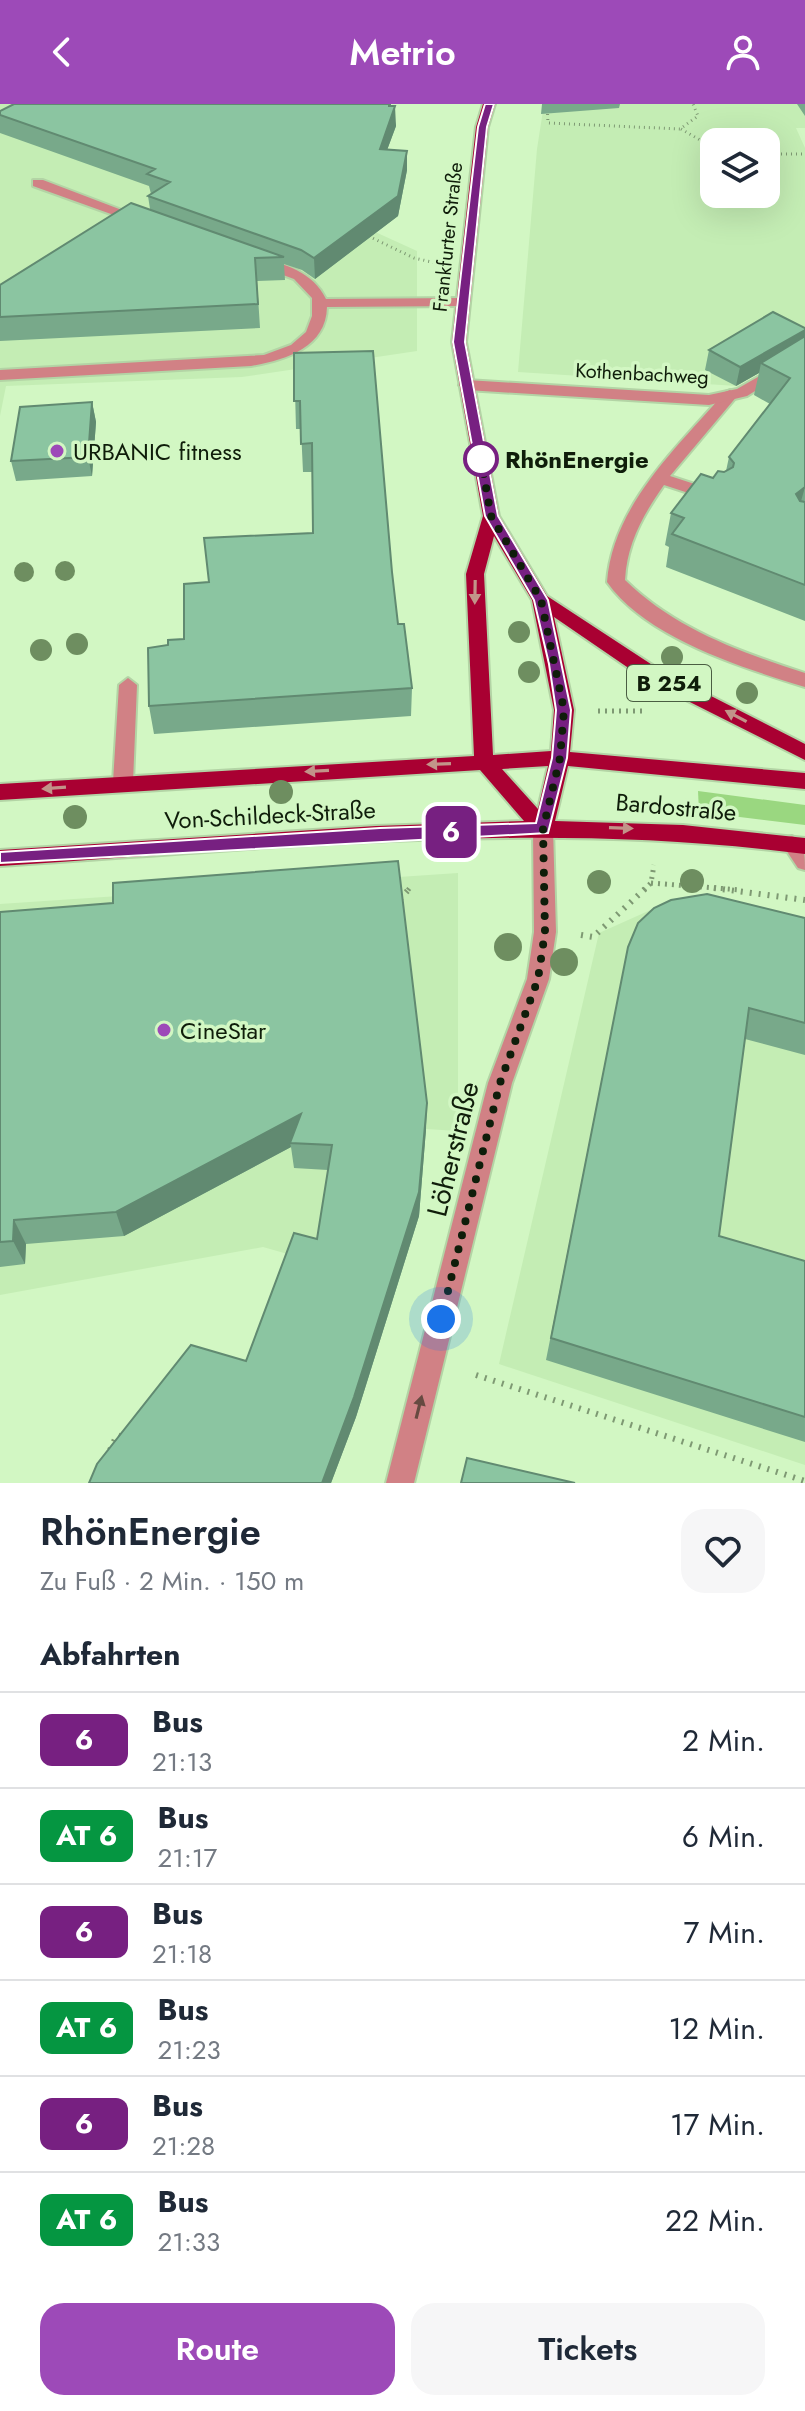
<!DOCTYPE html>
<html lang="de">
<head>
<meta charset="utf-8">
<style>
  body { margin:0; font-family:Jost,sans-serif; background:#f6f6f7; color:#1f2937; height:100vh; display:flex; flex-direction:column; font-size:30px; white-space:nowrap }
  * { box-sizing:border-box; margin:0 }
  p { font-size:26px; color:#747a83 }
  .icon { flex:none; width:44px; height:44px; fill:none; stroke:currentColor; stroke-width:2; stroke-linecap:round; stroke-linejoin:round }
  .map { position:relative; height:1379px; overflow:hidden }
  .drawer { display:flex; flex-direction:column; background:#fff; flex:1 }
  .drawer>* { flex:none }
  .badge { padding:0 16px; border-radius:12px; font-size:28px; line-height:52px }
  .fabs { position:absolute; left:700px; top:24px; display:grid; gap:16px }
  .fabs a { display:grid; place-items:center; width:80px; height:80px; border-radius:16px; background:#fff; box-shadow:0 8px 32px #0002; font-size:40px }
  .you { position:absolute; width:40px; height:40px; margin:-20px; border:6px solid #fff; border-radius:50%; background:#1a73e8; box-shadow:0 0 0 12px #1a73e833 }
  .map>.badge { position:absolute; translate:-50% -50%; box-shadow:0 0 0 4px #fff }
  h2 { padding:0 40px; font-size:30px; line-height:72px }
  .round { display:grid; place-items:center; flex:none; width:84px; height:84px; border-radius:24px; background:#f6f6f7 }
  .overview { display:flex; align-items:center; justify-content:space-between; height:136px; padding:0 40px }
  h1 { font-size:38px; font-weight:600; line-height:60px }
  .action { display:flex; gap:16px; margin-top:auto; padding:16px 40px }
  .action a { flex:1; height:92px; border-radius:24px; background:#9d4ab8; color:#fff; font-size:32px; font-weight:600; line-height:92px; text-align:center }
  .action a+a { background:#f6f6f7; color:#1f2937 }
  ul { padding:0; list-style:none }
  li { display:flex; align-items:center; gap:24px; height:96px; padding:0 40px; border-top:2px solid #e0e1e3 }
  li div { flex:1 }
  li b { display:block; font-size:30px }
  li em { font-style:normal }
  li .badge { min-width:88px; font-weight:700; text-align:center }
  header { display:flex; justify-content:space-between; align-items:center; height:104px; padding:0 40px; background:#9d4ab8; color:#fff; font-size:36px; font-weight:600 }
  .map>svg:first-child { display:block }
</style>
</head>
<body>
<header><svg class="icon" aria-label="back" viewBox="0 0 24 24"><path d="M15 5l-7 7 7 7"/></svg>Metrio<svg class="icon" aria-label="person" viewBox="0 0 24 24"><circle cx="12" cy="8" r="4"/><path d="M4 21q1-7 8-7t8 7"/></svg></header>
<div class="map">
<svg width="805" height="1379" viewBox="0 0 805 1379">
  <rect width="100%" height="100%" fill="#d2f7c3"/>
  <path fill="#c4edb4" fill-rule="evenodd" d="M0,0H324L305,96L417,147V247L242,273L6,282L0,312Z
    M544,0H805V24H796L805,44V240L737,282L518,268L537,45ZM714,38H766V90H714Z
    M458,769V1027L426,1025L316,1158L263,1143L0,1191V800Z
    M664,800L805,813V1361L499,1260L599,829Z"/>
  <path fill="#9ad780" d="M698,687L805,701V721L699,708Z"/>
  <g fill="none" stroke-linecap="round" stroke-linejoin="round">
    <defs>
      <path id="service" d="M33,76H43L148,116L136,119L33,82Z
        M258,153C285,160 313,168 326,195L462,194L469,198L462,202L327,203C326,244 285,256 251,262L0,276V266L264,251L291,241L306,228L312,212V194L294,175L253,160V154Z
        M730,286L738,291L670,372L722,389L724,393L716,398L664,381C643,411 627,439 625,476C675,525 740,548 805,569V583C743,564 646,534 607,478C613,401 677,344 725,288Z
        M128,574L137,581L133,678L130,683H116L113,678L119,581Z
        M792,732C805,737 805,752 805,766L798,764L782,740L785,734Z"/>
      <path id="minor" d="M805,246V256L747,292L709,301L467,286L459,281L467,276L709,291L737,285Z
        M543,717L550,719L553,725L556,828L549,875L512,979L414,1379H386L488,979L527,875L534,828L533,725L536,719Z"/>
      <path id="primary" d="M483,0H495L488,23L466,238L499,412L547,492L660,566L805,640V656L646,576L554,513L574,606L570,648L805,669V685L568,662L555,717L683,721L805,734V750C538,715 268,745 0,762V746L376,722L524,717L480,666L0,696V680L474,652L466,470L483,412L452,238L476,23ZM494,432L532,496L554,606L551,647L493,651L484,470ZM548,662L538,705L502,665Z"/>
    </defs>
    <use href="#service" stroke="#b3d4a5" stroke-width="4"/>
    <use href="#minor" stroke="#b3d4a5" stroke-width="4"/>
    <use href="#primary" stroke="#b3d4a5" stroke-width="4"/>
    <path stroke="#7e9973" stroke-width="3" stroke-dasharray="1 4" stroke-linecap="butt" d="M547,0L548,19L680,25L698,12L693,0
      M681,25L714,44
      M766,50H805
      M364,130L414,154L436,159"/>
    <path stroke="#7e9973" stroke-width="5" stroke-dasharray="2 5" stroke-linecap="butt" d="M598,607H644
      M651,779L741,786
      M408,786L412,781
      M644,786L651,779L654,761"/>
    <path stroke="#7e9973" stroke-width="6" stroke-dasharray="2 7" stroke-linecap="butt" d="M714,784L805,796
      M400,795L410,784
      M581,831L593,833L646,784
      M476,1271L805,1377
      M110,1346L117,1331L122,1333"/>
    <use href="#service" fill="#d18185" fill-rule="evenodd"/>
    <use href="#minor" fill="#d18185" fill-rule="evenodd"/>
    <use href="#primary" fill="#a90032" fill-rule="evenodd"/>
  </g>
  <g fill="#6e8e60">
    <circle cx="65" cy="467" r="10"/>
    <circle cx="24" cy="468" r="10"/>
    <circle cx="519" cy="528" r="11"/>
    <circle cx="77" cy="540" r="11"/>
    <circle cx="41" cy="546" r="11"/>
    <circle cx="672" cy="553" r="11"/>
    <circle cx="529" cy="568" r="11"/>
    <circle cx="747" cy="589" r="11"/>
    <circle cx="281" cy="688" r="12"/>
    <circle cx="75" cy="713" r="12"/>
    <circle cx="692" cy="777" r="12"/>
    <circle cx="599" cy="778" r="12"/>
    <circle cx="508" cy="843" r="14"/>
    <circle cx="564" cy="858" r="14"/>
  </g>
  <path fill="#78a98a" d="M542,0H620L619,4L541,10Z
    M797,0H805V12Z
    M391,2L396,22L387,46L407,47V66L398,112L315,175L302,166L284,160L285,176L257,177L260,224L0,237V181L150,105L148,92L151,90L149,82L0,29V7Z
    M805,224V517L666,463L669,443L665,441L671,409L713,374L726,367L729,353L770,300L754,291L759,269L736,282L705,266L709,246Z
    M294,249L392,468L398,520L412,584L411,612L154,630L149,602L168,541L184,535L209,478L313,429L312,368H303L301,325H296Z
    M92,298L96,318L92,372L16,377L11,357Z
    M0,808L426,1025L419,1112L356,1313L331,1379H89L246,1257L317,1135L328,1066L294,1064L291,1043L124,1132L26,1140L25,1160L0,1163Z
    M805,814V951L745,935L719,1132L805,1157V1338L546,1256L622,873Z"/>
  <path fill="#618a71" d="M389,0H391V14L395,2L396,22L380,65V45Z
    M407,47V66L398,112L315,175L314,154Z
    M805,226V234L761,259L759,269L736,282L740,263Z
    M92,298L96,318L92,372L88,353Z
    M805,383L796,415V390Z
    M427,999L426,1025L419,1112L356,1313L331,1379H322Z
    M301,1010L290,1039L291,1043L124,1132L116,1108Z
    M14,1116L26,1140L25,1160L13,1137Z"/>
  <path fill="#8bc5a1" stroke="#618a71" stroke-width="2" d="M14,0H389V2H395L380,45L407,47L398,92L314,154L301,146L148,92L170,78L147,70L155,65L0,11V7Z
    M131,99L284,153L255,154L258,200L0,213V181Z
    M773,208L805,224V226L740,263L709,246Z
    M805,232V383L796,390L800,397L805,398V481L672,430L684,414L671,409L701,370L713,374L718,367L724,368L733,363L734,359L729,353L790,274L761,259Z
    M373,247L392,468L398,520H404L412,584L149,602L148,544L168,541V536L184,535V480L209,478L204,434L313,429L312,339L301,340L300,297H294V249Z
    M92,298L88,353L11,357L20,303Z
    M398,757L427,999L419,1088L354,1293L322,1379H89L97,1360L191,1241L246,1257L294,1129L317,1135L332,1041L290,1039L301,1010L116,1108L14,1116L13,1137L0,1138V808L113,799V779Z
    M707,790L805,814V919L749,904L719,1132L805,1157V1313L551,1234L628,843L638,819L654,804L671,796Z
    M467,1354L575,1379H461Z"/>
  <defs><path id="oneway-solid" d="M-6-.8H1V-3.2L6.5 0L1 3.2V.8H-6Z" transform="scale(2)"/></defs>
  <g fill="#c29489">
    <use href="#oneway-solid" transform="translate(475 488) rotate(91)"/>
    <use href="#oneway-solid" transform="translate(736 612) rotate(-152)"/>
    <use href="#oneway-solid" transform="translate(439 660) rotate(178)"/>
    <use href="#oneway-solid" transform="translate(317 667) rotate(177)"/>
    <use href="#oneway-solid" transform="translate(54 684) rotate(176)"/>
    <use href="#oneway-solid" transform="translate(621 724) rotate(2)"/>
  </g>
  <use fill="#664a41" href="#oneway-solid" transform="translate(419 1303) rotate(-76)"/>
  <path fill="#772081" stroke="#fff" stroke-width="2" d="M485,0H494L487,23L465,238L498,412L548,496L571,606L567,654L548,729L0,759V748L380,724L536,719L552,654L556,606L549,560L534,496L485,412L453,238L478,23Z"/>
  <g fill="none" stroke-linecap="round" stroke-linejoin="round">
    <path stroke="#0f1d0a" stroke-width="8" stroke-dasharray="0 14.4" d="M441,1215L500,979L538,875L545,828L543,725L560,654L564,606L541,496L491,412L481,355"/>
  </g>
  <g fill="#9d4ab8" stroke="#d2f7c3" stroke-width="3">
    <circle cx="57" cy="347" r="8"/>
    <circle cx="164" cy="926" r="8"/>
  </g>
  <circle fill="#fff" stroke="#772081" stroke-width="4" cx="481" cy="355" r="16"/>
  <g text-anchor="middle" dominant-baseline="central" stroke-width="7" stroke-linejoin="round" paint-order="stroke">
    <g font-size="20" fill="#0f1d0a" stroke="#d2f7c3">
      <text transform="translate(448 133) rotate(-84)">Frankfurter Straße</text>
      <text transform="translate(642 270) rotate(3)">Kothenbachweg</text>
    </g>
    <rect fill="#d2f7c3" stroke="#4a5e42" stroke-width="2" x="627" y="561" width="84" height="36" rx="6"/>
    <g font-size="22" font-weight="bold" fill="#0f1d0a">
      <text x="669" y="579">B 254</text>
    </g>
    <g font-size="24" fill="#0f1d0a" stroke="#d2f7c3" text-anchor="start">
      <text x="73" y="347">URBANIC fitness</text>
      <text x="180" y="926">CineStar</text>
    </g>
    <g font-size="24" font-weight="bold" fill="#0f1d0a" stroke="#d2f7c3" text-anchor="start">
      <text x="505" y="355">RhönEnergie</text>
    </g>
    <g font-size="24" fill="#0f1d0a" stroke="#d2f7c3">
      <text transform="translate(676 703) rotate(5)">Bardostraße</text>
      <text transform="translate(270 711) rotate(-3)">Von-Schildeck-Straße</text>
    </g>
    <g font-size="28" fill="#0f1d0a" stroke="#d2f7c3">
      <text transform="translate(453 1045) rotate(-76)">Löherstraße</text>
    </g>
  </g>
</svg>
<div class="fabs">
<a><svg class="icon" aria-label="layers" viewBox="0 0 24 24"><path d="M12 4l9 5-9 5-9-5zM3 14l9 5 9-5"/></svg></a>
</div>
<div class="you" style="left:441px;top:1215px"></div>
<b class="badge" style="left:451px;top:728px;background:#772081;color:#fff">6</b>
</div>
<section class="drawer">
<div class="overview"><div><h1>RhönEnergie</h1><p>Zu Fuß · 2 Min. · 150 m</p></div><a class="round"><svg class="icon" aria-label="heart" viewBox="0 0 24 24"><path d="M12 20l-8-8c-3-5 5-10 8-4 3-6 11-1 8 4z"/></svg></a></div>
<h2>Abfahrten</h2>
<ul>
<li><span class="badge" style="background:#772081;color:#fff">6</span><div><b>Bus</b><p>21:13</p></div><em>2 Min.</em></li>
<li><span class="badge" style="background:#059641;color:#fff">AT 6</span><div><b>Bus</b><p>21:17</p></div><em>6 Min.</em></li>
<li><span class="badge" style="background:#772081;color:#fff">6</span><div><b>Bus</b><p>21:18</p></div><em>7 Min.</em></li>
<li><span class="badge" style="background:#059641;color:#fff">AT 6</span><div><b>Bus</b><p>21:23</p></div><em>12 Min.</em></li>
<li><span class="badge" style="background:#772081;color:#fff">6</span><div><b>Bus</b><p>21:28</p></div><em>17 Min.</em></li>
<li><span class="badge" style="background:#059641;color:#fff">AT 6</span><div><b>Bus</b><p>21:33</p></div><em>22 Min.</em></li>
</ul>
<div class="action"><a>Route</a><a>Tickets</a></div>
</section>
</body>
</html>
